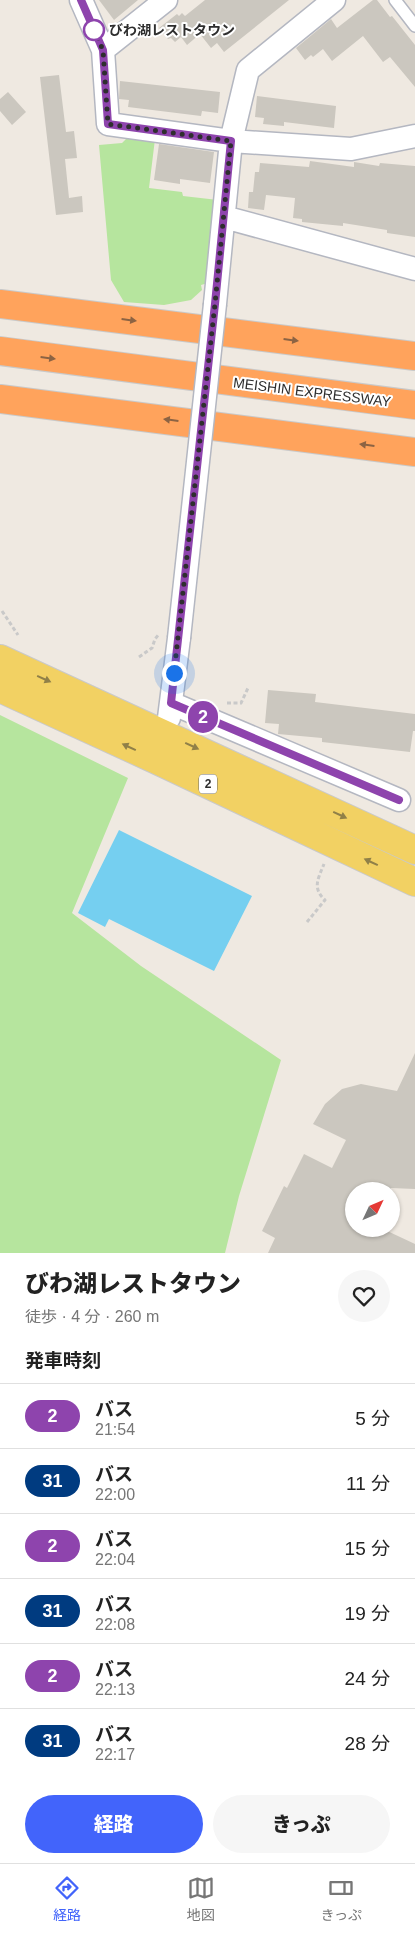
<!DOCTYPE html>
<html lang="ja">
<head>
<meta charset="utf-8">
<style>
  body { margin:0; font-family:Arial,"Noto Sans JP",sans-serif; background:#f6f6f6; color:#222; height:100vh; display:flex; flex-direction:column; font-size:19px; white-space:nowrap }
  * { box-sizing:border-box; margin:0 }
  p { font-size:16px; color:#767676 }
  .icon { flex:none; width:28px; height:28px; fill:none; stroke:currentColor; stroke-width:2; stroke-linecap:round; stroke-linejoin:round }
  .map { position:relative; height:1253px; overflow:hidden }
  .drawer { display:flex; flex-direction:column; background:#fff; flex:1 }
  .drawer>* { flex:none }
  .badge { padding:0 10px; border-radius:16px; font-size:18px; line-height:32px }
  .needle { width:32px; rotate:46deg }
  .tools { position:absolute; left:345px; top:1182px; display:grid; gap:10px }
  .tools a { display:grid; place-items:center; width:55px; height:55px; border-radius:50%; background:#fff; box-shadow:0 1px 4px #0004; font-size:25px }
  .you { position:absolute; width:25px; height:25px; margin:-12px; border:4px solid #fff; border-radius:50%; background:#1a73e8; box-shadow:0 0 0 8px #1a73e833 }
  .map>.badge { position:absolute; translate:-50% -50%; box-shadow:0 0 0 2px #fff }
  h2 { padding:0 25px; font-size:19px; line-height:45px }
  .round { display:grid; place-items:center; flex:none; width:52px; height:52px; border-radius:26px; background:#f6f6f6 }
  .head { display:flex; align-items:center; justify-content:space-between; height:85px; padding:0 25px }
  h1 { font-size:24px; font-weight:800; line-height:38px }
  .action { display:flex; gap:10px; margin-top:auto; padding:10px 25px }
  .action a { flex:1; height:58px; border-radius:30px; background:#4264fb; color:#fff; font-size:20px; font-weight:800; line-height:58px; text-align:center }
  .action a+a { background:#f6f6f6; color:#222 }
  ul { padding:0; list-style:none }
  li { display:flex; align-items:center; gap:15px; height:65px; padding:0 25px; border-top:1px solid #e0e0e0 }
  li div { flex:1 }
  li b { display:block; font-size:19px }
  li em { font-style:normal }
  li .badge { min-width:55px; font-weight:700; text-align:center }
  .dock { display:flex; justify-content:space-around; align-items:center; height:70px; border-top:1px solid #e0e0e0; background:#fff; font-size:14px; color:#767676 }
  .dock a { display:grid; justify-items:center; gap:2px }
  .dock .on { color:#4264fb }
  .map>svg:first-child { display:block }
</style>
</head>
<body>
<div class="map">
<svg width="415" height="1253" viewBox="0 0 415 1253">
  <rect width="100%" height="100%" fill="#efe9e1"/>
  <path fill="#b6e59e" d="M131,134L155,139L149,188L182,192L183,196L218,200L208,283L201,285L202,290L191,300L164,305L124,302L111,280L99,145L122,143Z
    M0,715L128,778L72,913L141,966L281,1060L239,1196L225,1253H0Z"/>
  <path fill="#75cff0" d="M119,830L252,896L214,971L109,919L105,927L78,913Z"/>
  <path fill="#cbc7bf" d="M99,0H138L114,20Z
    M205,0H289L224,52L217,43L211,48L200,34L187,45L181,37L175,42L171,38L168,39L159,28L177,14L179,16L182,13L185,16Z
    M373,0H377L390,17L392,16L415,45V87L390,57L383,62L363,36L332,61L323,49L313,57L311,55L305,60L296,48L331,19L337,28Z
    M59,75L66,132L74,131L77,158L65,159L69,198L82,196L83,212L56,215L40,77Z
    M120,81L220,92L218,113L202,111L201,116L128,107L129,100L119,99Z
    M8,92L26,112L12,125L0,111V99Z
    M257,96L336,106L334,128L284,122V126L263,124L264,118L255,117Z
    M159,144L214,152L210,183L180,179V184L154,180Z
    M310,161L354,167V162L379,166L380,163L415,166V237L387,233V230L343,223V226L302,222V219L293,218L295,198L266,195L264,210L248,208L249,192H253L255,172H259L260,163L309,167Z
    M268,690L316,694L315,702L415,714V731H413L410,752L322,742V738L278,734L279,724L265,723Z
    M415,1053V1189L391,1188L389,1191H354V1229H383L415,1244V1253H268L275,1238L262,1231L284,1186L287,1188L304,1154L332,1168L346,1140L313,1124L325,1104L342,1089L361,1084L397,1091Z"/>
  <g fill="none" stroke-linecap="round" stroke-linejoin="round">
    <defs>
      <path id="lane" d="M395,0L415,26"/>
      <path id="street" d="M81,0L103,50L108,124L231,141L351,149L415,136
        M103,50L166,0
        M224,217L415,269
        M215,304L231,141L248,70L334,0
        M171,703L399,800
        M169,718L179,638"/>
      <path id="primary" d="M0,659L415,850
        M0,688L157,760L415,882"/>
      <path id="highway" d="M0,304L415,356
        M0,351L415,405
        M0,399L415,452"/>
    </defs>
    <use href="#lane" stroke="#b4b7c1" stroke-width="14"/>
    <use href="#street" stroke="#b4b7c1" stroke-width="25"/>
    <use href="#primary" stroke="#c9c9c9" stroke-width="30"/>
    <use href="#highway" stroke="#c9c9c9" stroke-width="30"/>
    <path stroke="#c9c9c9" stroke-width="3" stroke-dasharray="4 2.5" stroke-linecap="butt" d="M2,611L18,635
      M139,657L152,648L155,639L159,634
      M227,703H241L248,688
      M307,922L325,900C312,888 318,879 324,864"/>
    <use href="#lane" stroke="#fff" stroke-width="11"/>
    <use href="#street" stroke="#fff" stroke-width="22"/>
    <use href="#primary" stroke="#f2d163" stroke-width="28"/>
    <use href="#highway" stroke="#ffa35c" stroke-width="28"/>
    <defs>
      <path id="street-bridge" d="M179,638L215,304"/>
    </defs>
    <use href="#street-bridge" stroke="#b4b7c1" stroke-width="25" stroke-linecap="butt"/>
    <use href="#street-bridge" stroke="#fff" stroke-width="22"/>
  </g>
  <defs><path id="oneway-solid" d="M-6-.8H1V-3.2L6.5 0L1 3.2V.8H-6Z" transform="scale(1.25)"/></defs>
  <g fill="#8c6343">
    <use href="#oneway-solid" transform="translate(129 320) rotate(7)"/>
    <use href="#oneway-solid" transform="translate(291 340) rotate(7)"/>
    <use href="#oneway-solid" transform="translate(48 358) rotate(7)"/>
    <use href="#oneway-solid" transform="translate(171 420) rotate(-173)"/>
    <use href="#oneway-solid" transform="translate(367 445) rotate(-173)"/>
  </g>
  <g fill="#908048">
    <use href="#oneway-solid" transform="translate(44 679) rotate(24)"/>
    <use href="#oneway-solid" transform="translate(192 746) rotate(25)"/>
    <use href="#oneway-solid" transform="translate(129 747) rotate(-155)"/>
    <use href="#oneway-solid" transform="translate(340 815) rotate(25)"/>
    <use href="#oneway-solid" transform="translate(371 862) rotate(-155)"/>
  </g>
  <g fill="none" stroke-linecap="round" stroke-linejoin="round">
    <defs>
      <path id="line" d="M81,0L103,50L108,124L231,141L215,304L171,703L399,800"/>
    </defs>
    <use href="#line" stroke="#fff" stroke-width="11"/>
    <use href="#line" stroke="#8e44ad" stroke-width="8"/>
    <path stroke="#2e2e2e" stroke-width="5" stroke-dasharray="0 9" d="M94,30L103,50L108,124L231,141L215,304L174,673"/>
  </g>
  <circle fill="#fff" stroke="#8e44ad" stroke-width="2.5" cx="94" cy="30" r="10"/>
  <g text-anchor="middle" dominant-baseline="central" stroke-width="4" stroke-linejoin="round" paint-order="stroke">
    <rect fill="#fff" stroke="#6d6d6d" stroke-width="1" x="199" y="774.5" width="18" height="19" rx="4"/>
    <g font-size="12" font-weight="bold" fill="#2e2e2e">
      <text x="208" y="784">2</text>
    </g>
    <g font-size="14" font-weight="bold" fill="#2e2e2e" stroke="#fff" text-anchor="start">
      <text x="109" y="30">びわ湖レストタウン</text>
    </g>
    <g font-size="14" fill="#2e2e2e" stroke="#fff">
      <text transform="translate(312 392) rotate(7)">MEISHIN EXPRESSWAY</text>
    </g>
  </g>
</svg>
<div class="tools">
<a><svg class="needle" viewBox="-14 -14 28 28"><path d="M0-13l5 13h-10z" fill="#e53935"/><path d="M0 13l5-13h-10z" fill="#767676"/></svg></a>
</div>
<div class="you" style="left:174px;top:673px"></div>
<b class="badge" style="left:203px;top:717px;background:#8e44ad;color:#fff">2</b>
</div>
<section class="drawer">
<div class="head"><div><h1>びわ湖レストタウン</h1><p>徒歩 · 4 分 · 260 m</p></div><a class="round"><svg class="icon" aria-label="heart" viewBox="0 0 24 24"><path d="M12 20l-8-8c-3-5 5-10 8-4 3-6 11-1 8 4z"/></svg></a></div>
<h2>発車時刻</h2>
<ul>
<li><span class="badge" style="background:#8e44ad;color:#fff">2</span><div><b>バス</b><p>21:54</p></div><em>5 分</em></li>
<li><span class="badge" style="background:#003b80;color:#fff">31</span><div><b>バス</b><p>22:00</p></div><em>11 分</em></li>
<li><span class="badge" style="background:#8e44ad;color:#fff">2</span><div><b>バス</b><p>22:04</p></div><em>15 分</em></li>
<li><span class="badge" style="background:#003b80;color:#fff">31</span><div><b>バス</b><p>22:08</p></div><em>19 分</em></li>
<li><span class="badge" style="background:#8e44ad;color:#fff">2</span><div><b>バス</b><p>22:13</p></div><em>24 分</em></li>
<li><span class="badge" style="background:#003b80;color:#fff">31</span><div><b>バス</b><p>22:17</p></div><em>28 分</em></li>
</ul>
<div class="action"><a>経路</a><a>きっぷ</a></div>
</section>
<nav class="dock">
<a class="on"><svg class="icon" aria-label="directions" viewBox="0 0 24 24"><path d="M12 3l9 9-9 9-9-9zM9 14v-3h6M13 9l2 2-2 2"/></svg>経路</a>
<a><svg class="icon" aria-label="map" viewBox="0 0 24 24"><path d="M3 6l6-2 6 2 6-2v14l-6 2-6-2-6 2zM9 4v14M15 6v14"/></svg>地図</a>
<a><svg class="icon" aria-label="tickets" viewBox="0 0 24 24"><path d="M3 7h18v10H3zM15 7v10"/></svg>きっぷ</a>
</nav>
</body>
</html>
